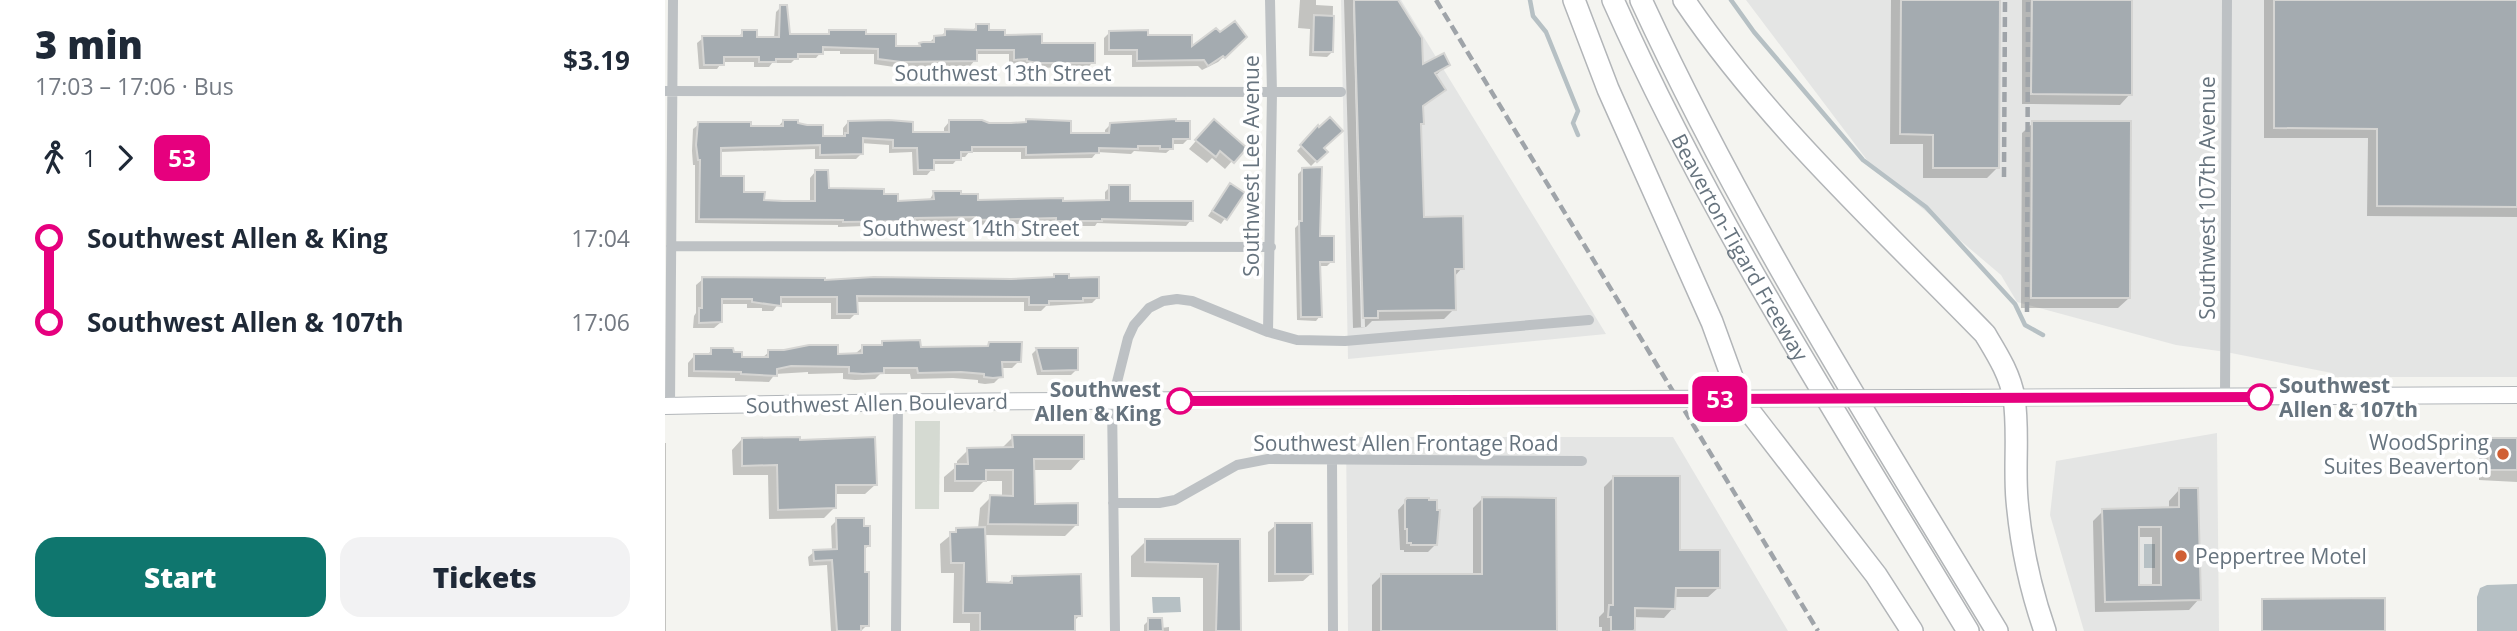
<!DOCTYPE html>
<html lang="en">
<head>
<meta charset="utf-8">
<style>
  body { margin:0; font-family:"Open Sans",sans-serif; background:#f2f2f3; color:#1f2937; height:100vh; display:flex; flex-direction:column; font-size:26px; white-space:nowrap }
  * { box-sizing:border-box; margin:0 }
  p { font-size:23px; color:#747a83 }
  .icon { flex:none; width:38px; height:38px; fill:none; stroke:currentColor; stroke-width:2; stroke-linecap:round; stroke-linejoin:round }
  .map { position:relative; flex:1; overflow:hidden }
  .sheet { display:flex; flex-direction:column; background:#fff; width:665px }
  .sheet>* { flex:none }
  .badge { padding:0 14px; border-radius:10px; font-size:24px; line-height:46px }
  .map>.badge { position:absolute; translate:-50% -50%; box-shadow:0 0 0 4px #fff }
  .legs { display:flex; align-items:center; gap:10px; height:77px; padding:0 35px; font-size:23px }
  .legs p { margin-inline-start:auto }
  .overview { display:flex; align-items:center; justify-content:space-between; height:119px; padding:0 35px }
  h1 { font-size:38px; font-weight:800; line-height:52px }
  .cta { display:flex; gap:14px; margin-top:auto; padding:14px 35px }
  .cta a { flex:1; height:80px; border-radius:21px; background:#0f766e; color:#fff; font-size:28px; font-weight:800; line-height:80px; text-align:center }
  .cta a+a { background:#f2f2f3; color:#1f2937 }
  ul { padding:0 35px; list-style:none }
  li { display:flex; align-items:center; gap:24px; height:84px; font-size:26px }
  li i { display:grid; place-items:center; width:10px; height:100%; margin:0 9px; background:currentColor }
  li i::after { content:''; width:18px; height:18px; margin:-9px; border:5px solid; border-radius:50%; background:#fff }
  li p { margin-inline-start:auto }
  li:first-child i { background:linear-gradient(#0000 50%,currentColor 0) }
  li:last-child i { background:linear-gradient(currentColor 50%,#0000 0) }
  main { display:flex; flex:1; min-height:0 }
  .map>svg:first-child { display:block }
</style>
</head>
<body>
<main>
<section class="sheet">
<div class="overview"><div><h1>3 min</h1><p>17:03 – 17:06 · Bus</p></div><b>$3.19</b></div>
<div class="legs"><svg class="icon" aria-label="walk" viewBox="0 0 24 24"><circle cx="13" cy="4" r="2"/><path d="M13 8l-2 6 4 7M11 14l-3 7M7 12l3-4h3l4 4"/></svg>1<svg class="icon" aria-label="forward" viewBox="0 0 24 24"><path d="M9 5l7 7-7 7"/></svg><b class="badge" style="background:#e6007e;color:#fff">53</b></div>
<ul>
<li><i style="color:#e6007e"></i><b>Southwest Allen &amp; King</b><p>17:04</p></li>
<li><i style="color:#e6007e"></i><b>Southwest Allen &amp; 107th</b><p>17:06</p></li>
</ul>
<div class="cta"><a>Start</a><a>Tickets</a></div>
</section>
<div class="map">
<svg width="1852" height="631" viewBox="0 0 1852 631">
  <rect width="100%" height="100%" fill="#f4f4f0"/>
  <path fill="#e4e5e4" d="M676,0H736L941,334L683,359Z
    M1081,0H1852V377H1668L1667,373L1561,352L1511,345L1352,302L1336,275L1205,164Z
    M1552,433L1554,631H1419L1385,515L1391,461Z
    M681,437H1008L1123,631H683Z"/>
  <path fill="#d5dad2" d="M250,421H275L274,509H250Z"/>
  <path fill="#b6c0c4" d="M1479,544H1490V568H1479Z
    M1852,584V631H1812V597L1815,588L1822,585Z
    M487,597H515L516,612L488,613Z"/>
  <path fill="#0003" fill-rule="evenodd" d="M632,0H651V5L668,6L667,52L662,57L644,56L645,29L633,28L635,0Z
    M679,0H688L696,327H700L691,0H731L756,67L783,64L770,76L779,90L757,108V123L754,126L757,219L797,268L788,278L789,309L779,319L707,321L701,327L688,328Z
    M1226,0H1333L1332,168L1322,178H1258V144H1225Z
    M1357,0H1465V94L1455,105L1357,104Z
    M1599,0H1852V217L1702,216L1703,138H1599Z
    M116,7L124,36H161L165,32L199,36L229,48H252L255,45L264,43L270,37H275L281,31L306,32L312,26L323,32L375,45L428,62L423,67L366,68L358,66V64H344V54H310V60L305,66L229,67L209,64V54H175V51H157L151,58H131L126,63H107L104,67H89V62H57L52,69H34L32,43L38,38H72L78,32L90,39H109L111,12Z
    M445,32L525,50L555,35L580,37L553,62L537,70L533,66L467,67V55H439V38Z
    M118,121L131,124L156,138L178,137V128L183,122L246,134H279V128L284,122L404,135L440,134V130L445,125L524,138L518,144H507V148L501,153L469,151L466,154L432,152L427,158L356,159V152H304L300,157H294L288,164H267V169L262,175H248L247,152L224,153V145L196,143V154L191,159H150V149L55,152V178L77,194L98,202H145V178L150,172L162,190L217,196L232,203L264,201L269,192L294,195L311,202H440V192L445,187L463,203L526,220L521,226L432,223L430,226H387V223L306,225V222L173,227V225L30,223V165H28L27,151L28,129L34,124L84,128L113,127Z
    M1368,123L1464,298L1453,308H1356L1357,133Z
    M653,128L657,149L660,152L646,166L632,151Z
    M541,129L567,161L560,169L547,158L542,163L524,149Z
    M638,169L653,238L667,261L662,266H653L655,316L651,321L632,320L630,228L633,225V174Z
    M561,190L578,193L556,224L543,216Z
    M38,279L158,282L403,279L433,297L427,303L381,306L376,311H359V302H191V313L185,319H166V303H114L108,311H97V308H82V304H56V322L49,328H28L29,316L31,313V285Z
    M218,342L254,348H320L324,344L354,361L347,368H336V376L329,383L320,384L313,383V380L288,378L246,379L245,374H215L210,379L190,380L178,379V373L143,374V372L110,374L104,382L70,381V378L23,377V363L29,356H41L47,350L67,354L75,359L97,358L104,352L171,355L191,353L198,347H214Z
    M411,349V370L406,375H372L367,354L371,350Z
    M348,437L417,458L406,470H368V505L411,525L400,536L319,535L321,584H342L348,578L415,615L409,621V631H305V623H288L289,573H276L275,544L292,530L313,529L315,508L326,497H337V481H319L308,492H279V477L292,466V461L303,450L337,448Z
    M77,439L211,484L200,494H169V508L159,518L104,519L103,475H68L67,450Z
    M1824,439H1852V482L1814,480V450Z
    M0,443H1V631H0Z
    M949,477L1013,552L1053,588L1043,597H1009L1008,608L999,618L968,617L967,631H937V627H934V617L939,612V487Z
    M1514,490L1534,599L1524,610L1430,612L1428,521L1438,511L1504,509V501ZM1473,537H1487V587H1473Z
    M818,498L890,631H707V585L717,575H808V508Z
    M743,499L771,544L763,552H739V550H735L733,510Z
    M172,520L203,546L198,551L202,625L196,631H166L162,565L144,566L143,557L149,552L167,551L166,526Z
    M611,525L646,574L638,581L603,582V532Z
    M573,540L574,631H538V578L466,577V556L481,541Z
    M1598,600L1718,631H1596V602Z
    M484,620L496,628L504,627V631H479V625Z"/>
  <g fill="none" stroke-linecap="round" stroke-linejoin="round">
    <path stroke="#b6c0c4" stroke-width="4.5" d="M865,0L868,16L881,32L913,111L908,123L913,135
      M1066,0L1089,32L1198,160L1261,207L1350,304L1360,325L1378,335"/>
  </g>
  <path fill="#a4abb0" stroke="#d5d5d3" stroke-width="2" fill-rule="evenodd" d="M689,0H733L757,38L758,64L779,53L785,65L770,73L781,90L758,106L759,124H756L759,217L798,216L799,269H790L791,310L713,311V318H698Z
    M1236,0H1335L1334,168H1268V135L1235,134Z
    M1367,0H1467V95L1366,94Z
    M1609,0H1852V207L1712,206V129L1609,128Z
    M115,5H122L125,34H164V30H201V34H231V46H255L254,43L258,42H269V36L280,35V29L311,30V24H324V30H340V35L377,34V43H430V63H372L362,61V59L349,60V50H312V61L236,62L213,59V49L158,47V54H133V59H111V62H94V57H59V65H39L37,36H77V30H92V37H114Z
    M649,15L669,16L668,52H648Z
    M570,21L582,37L560,58L558,56L543,66L539,60L472,61V50H444V31L483,30V35H527V46L551,28L555,32Z
    M665,117L678,131L659,148L663,152L652,162L635,145L653,125L654,127Z
    M361,119L406,121V133H444L445,123L511,119V121H525V139H508V149H495V146H473V149L434,148V153L361,155V147H307V152H296V160H269V170H253L252,148H228V140L198,138V154L155,155V145L56,148V176H79V192H100L99,200L118,201H150V170H163L164,188L219,189V194H233V201L269,199L268,191H296V194H313V200L398,198V201L444,200V185H465V201H528V221L437,219V221H391V218L311,220V217L250,218V221L178,222V220L34,219L35,160H33L31,145L33,122H86V126H118V120H133V123L142,125H158V136H180V133H183V121L224,120L248,122V132H284V120H317L324,123H346L361,122Z
    M549,119L582,148L569,163L555,151L551,157L530,140Z
    M1367,121H1466L1465,298H1366Z
    M657,167L655,236H669V262H655L657,317H636L634,221H637V168Z
    M565,183L580,193L562,220L547,211Z
    M389,274H404V278L434,277V298H418V301H384V305H364V297L192,296L193,314H172V297H116V306L87,302V299H57V322L34,323V308H37V277L160,278V280L209,277L346,279L389,277Z
    M255,340L256,347L323,346L324,342H357L356,362H337L338,377L328,378L319,377V374L296,372L253,373L252,368H219V373L198,374L184,373V367L126,366L112,369V376L76,374V372L29,371V354H46V348H68L69,352H77V357H103V350H119L144,345H173V354L197,353V345H217V341Z
    M371,348H413V370L377,371Z
    M347,435H419V459H369L370,504L413,503V525L323,524L325,495L348,496V470H321V481H290V464H303L302,448L348,447Z
    M135,437V440L210,437L212,485H171V508L113,510L112,465L77,466V438Z
    M1824,438H1852V470H1824Z
    M948,476H1015V550H1055V588H1011L1010,609L970,608V630L968,631H946V617H943L944,605H948Z
    M1514,488H1533L1536,600L1440,602L1437,509L1514,507ZM1474,527H1496V585H1474Z
    M817,497L891,498L892,631H716V574H817Z
    M742,498H764V500H772V510H775L772,545H746V543H742V529H740V500Z
    M171,518H199V526H205V546H200V572H204V626H196V631H172L167,560L149,561L148,550L172,549Z
    M610,523H647L648,574H610Z
    M320,527L322,582L347,583V576L416,574L417,616H410V631H315V613H298L299,563H286L285,532H291V528Z
    M480,539H575L576,631H551L553,564L480,562Z
    M1720,598V631H1597V599Z
    M483,618H497L498,631H483Z"/>
  <g fill="none" stroke-linecap="round" stroke-linejoin="round">
    <defs>
      <path id="secondary" d="M1250,398L1852,395
        M0,406C319,400 638,399 957,399"/>
      <g id="motorway">
        <path d="M909,0L943,89L1047,322L1075,399L1211,575L1247,631"/>
        <path id="s1" d="M948,0C1046,221 1179,425 1303,631"/>
        <path d="M976,0C1077,219 1207,425 1332,631"/>
        <path d="M1019,0C1102,123 1217,228 1320,334C1332,354 1345,374 1349,398C1354,431 1349,466 1352,500C1356,546 1365,588 1380,631"/>
      </g>
    </defs>
    <use href="#secondary" stroke="#b2b6ba" stroke-width="18"/>
    <use href="#motorway" stroke="#b2b5b8" stroke-width="24"/>
    <path stroke="#bdc1c4" stroke-width="10" d="M0,91L676,92
      M6,246L606,247
      M603,332L607,93L605,0
      M1560,396L1562,0
      M5,406L8,0
      M667,460L668,631
      M448,503H494L510,500L572,465L603,459L917,461
      M231,631L233,402
      M450,631L447,402L463,338L469,325L484,308L498,301L512,299L527,301L603,332L632,340L680,341L924,320"/>
    <use href="#secondary" stroke="#fff" stroke-width="16"/>
    <use href="#motorway" stroke="#fff" stroke-width="21"/>
    <path stroke="#9fa4a9" stroke-width="4.5" stroke-dasharray="10 5" stroke-linecap="butt" d="M771,0L1153,631
      M1339,177L1340,0
      M1362,312L1363,0"/>
    <defs>
      <path id="secondary-bridge" d="M957,399L1250,398"/>
    </defs>
    <use href="#secondary-bridge" stroke="#b2b6ba" stroke-width="18" stroke-linecap="butt"/>
    <use href="#secondary-bridge" stroke="#fff" stroke-width="16"/>
  </g>
  <g fill="none" stroke-linecap="round" stroke-linejoin="round">
    <defs>
      <path id="line-1" d="M515,401L1595,397"/>
    </defs>
    <use href="#line-1" stroke="#fff" stroke-width="16"/>
    <use href="#line-1" stroke="#e6007e" stroke-width="10"/>
  </g>
  <g fill="#fff" stroke="#e6007e" stroke-width="3.5">
    <circle cx="1595" cy="397" r="12"/>
    <circle cx="515" cy="401" r="12"/>
  </g>
  <g fill="#d05f34" stroke="#fff" stroke-width="2.5">
    <circle cx="1838" cy="454" r="7"/>
    <circle cx="1516" cy="556" r="7"/>
  </g>
  <g text-anchor="middle" dominant-baseline="central" stroke-width="7" stroke-linejoin="round" paint-order="stroke">
    <g font-size="21" fill="#66737e" stroke="#fff">
      <text x="338" y="73">Southwest 13th Street</text>
      <text transform="translate(586 166) rotate(-90)">Southwest Lee Avenue</text>
      <text transform="translate(1542 198) rotate(-90)">Southwest 107th Avenue</text>
      <text x="306" y="228">Southwest 14th Street</text>
      <text stroke="none"><textPath href="#s1" startOffset="278">Beaverton-Tigard Freeway</textPath></text>
      <text transform="translate(212 403) rotate(-1)">Southwest Allen Boulevard</text>
      <text x="741" y="443">Southwest Allen Frontage Road</text>
    </g>
    <g font-size="21" font-weight="bold" fill="#66737e" stroke="#fff" text-anchor="start">
      <text x="1614" y="385">Southwest<tspan x="1614" dy="24">Allen &amp; 107th</tspan></text>
      <text x="496" y="389" text-anchor="end">Southwest<tspan x="496" dy="24">Allen &amp; King</tspan></text>
    </g>
    <g font-size="21" fill="#66737e" stroke="#fff" text-anchor="end">
      <text x="1824" y="442">WoodSpring<tspan x="1824" dy="24">Suites Beaverton</tspan></text>
      <text x="1530" y="556" text-anchor="start">Peppertree Motel</text>
    </g>
  </g>
</svg>
<b class="badge" style="left:1055px;top:399px;background:#e6007e;color:#fff">53</b>
</div>
</main>
</body>
</html>
